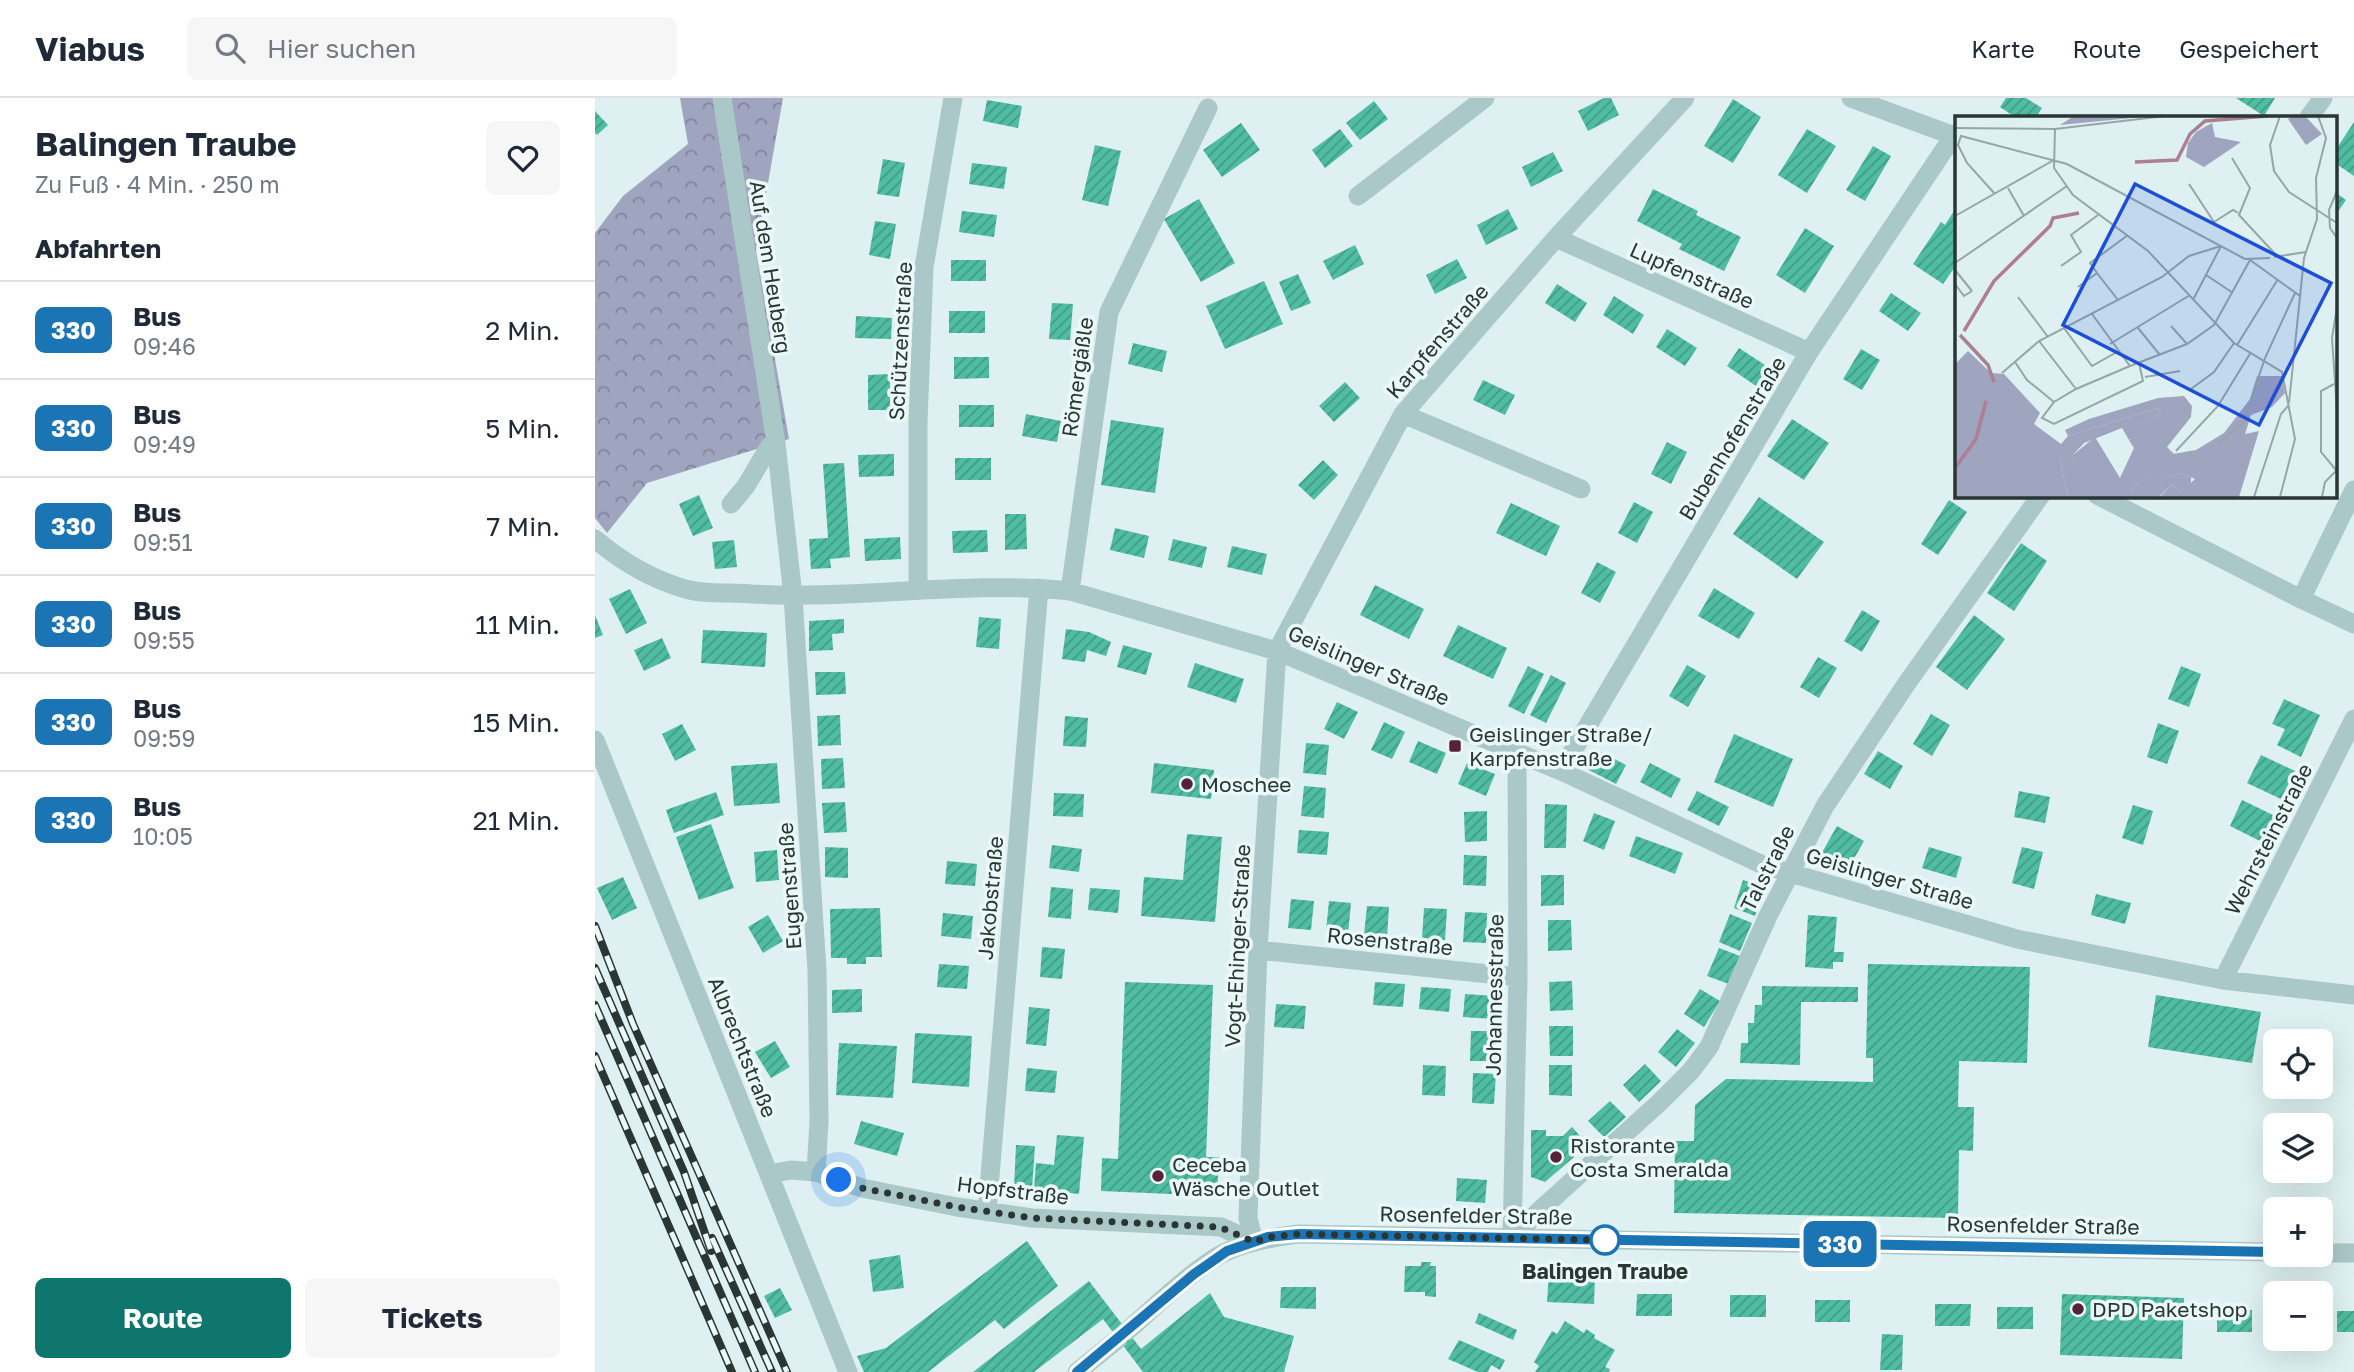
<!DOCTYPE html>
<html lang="de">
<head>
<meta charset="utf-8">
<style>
  body { margin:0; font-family:"Golos Text",sans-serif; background:#f6f6f7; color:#1f2937; height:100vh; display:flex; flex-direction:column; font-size:26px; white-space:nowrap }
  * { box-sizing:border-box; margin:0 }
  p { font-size:23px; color:#747a83 }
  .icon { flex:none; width:38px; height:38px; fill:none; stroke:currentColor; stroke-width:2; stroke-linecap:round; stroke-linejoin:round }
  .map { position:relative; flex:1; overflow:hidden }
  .drawer { display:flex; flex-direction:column; background:#fff; width:595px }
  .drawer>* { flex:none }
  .badge { padding:0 14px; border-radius:10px; font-size:24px; line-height:46px }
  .tools { position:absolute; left:1668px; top:931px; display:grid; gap:14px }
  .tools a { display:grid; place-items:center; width:70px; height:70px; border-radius:10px; background:#fff; box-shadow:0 7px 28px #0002; font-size:35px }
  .you { position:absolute; width:35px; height:35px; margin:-18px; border:5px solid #fff; border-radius:50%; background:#1a73e8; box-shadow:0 0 0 10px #1a73e833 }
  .map>.badge { position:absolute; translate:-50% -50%; box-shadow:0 0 0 4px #fff }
  h2 { padding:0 35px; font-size:26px; line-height:63px }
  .round { display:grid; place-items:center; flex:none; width:74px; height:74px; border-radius:10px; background:#f6f6f7 }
  .headline { display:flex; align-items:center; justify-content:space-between; height:119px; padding:0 35px }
  h1 { font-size:33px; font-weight:700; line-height:52px }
  .primary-button { display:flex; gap:14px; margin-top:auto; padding:14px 35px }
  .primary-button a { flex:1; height:80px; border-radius:10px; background:#0f766e; color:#fff; font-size:28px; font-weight:700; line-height:80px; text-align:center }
  .primary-button a+a { background:#f6f6f7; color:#1f2937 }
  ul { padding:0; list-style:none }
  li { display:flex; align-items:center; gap:21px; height:98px; padding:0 35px; border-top:2px solid #e0e1e3 }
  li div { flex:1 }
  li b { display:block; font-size:26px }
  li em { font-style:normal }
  li .badge { min-width:77px; font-weight:700; text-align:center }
  header { display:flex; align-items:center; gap:42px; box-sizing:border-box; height:98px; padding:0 35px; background:#fff; border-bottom:2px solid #e0e1e3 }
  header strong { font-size:33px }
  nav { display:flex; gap:38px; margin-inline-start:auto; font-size:24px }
  .search { width:490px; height:63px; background:#f6f6f7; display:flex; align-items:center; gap:18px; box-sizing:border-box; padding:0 24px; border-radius:10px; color:#747a83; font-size:26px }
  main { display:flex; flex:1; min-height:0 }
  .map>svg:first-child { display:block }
</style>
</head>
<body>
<header>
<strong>Viabus</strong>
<div class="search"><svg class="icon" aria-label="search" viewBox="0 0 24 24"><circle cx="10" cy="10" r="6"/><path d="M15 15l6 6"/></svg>Hier suchen</div>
<nav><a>Karte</a><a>Route</a><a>Gespeichert</a></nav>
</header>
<main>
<section class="drawer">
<div class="headline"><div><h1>Balingen Traube</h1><p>Zu Fuß · 4 Min. · 250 m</p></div><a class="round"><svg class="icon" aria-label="heart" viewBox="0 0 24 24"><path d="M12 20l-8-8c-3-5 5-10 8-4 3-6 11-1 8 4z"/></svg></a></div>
<h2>Abfahrten</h2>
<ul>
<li><span class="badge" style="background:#1b75b4;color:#fff">330</span><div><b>Bus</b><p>09:46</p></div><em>2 Min.</em></li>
<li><span class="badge" style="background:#1b75b4;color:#fff">330</span><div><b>Bus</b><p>09:49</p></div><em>5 Min.</em></li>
<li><span class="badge" style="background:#1b75b4;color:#fff">330</span><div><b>Bus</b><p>09:51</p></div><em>7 Min.</em></li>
<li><span class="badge" style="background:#1b75b4;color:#fff">330</span><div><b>Bus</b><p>09:55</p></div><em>11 Min.</em></li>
<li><span class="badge" style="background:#1b75b4;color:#fff">330</span><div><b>Bus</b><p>09:59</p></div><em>15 Min.</em></li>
<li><span class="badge" style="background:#1b75b4;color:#fff">330</span><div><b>Bus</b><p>10:05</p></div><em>21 Min.</em></li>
</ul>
<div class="primary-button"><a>Route</a><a>Tickets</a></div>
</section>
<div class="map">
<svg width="1759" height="1274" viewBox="0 0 1759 1274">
  <defs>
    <pattern id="forest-crowns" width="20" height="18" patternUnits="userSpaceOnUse" patternTransform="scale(1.75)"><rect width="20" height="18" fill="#9fa4bf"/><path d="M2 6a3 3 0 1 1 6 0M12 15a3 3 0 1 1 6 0" fill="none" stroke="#82869c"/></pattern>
    <pattern id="building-hatch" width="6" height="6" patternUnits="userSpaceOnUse" patternTransform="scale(1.75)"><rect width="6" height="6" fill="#4fbda1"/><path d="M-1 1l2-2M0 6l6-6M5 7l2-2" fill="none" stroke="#429a84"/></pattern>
  </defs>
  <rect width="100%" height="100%" fill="#def0f1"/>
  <path fill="url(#forest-crowns)" d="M85,0H188L161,153L194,341L52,385L12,435L0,420V135L28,98L93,46Z"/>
  <path fill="url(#building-hatch)" d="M1009,0H1016L1024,17L993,33L983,13Z
    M1411,0H1431L1447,10L1441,19H1420L1405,9Z
    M1641,0H1680L1669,18Z
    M1138,1L1166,19L1138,65L1109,48Z
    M392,2L427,8L423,30L388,23Z
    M779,3L793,21L765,42L751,25Z
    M0,13L13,27L2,37L0,35Z
    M1759,24V78L1740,65V53Z
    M646,25L665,52L627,79L608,52Z
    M745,31L758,48L730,70L717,52Z
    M1212,31L1241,48L1212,95L1183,77Z
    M500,47L526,53L513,108L487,102Z
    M1278,48L1296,58L1270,103L1251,92Z
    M958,54L968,73L936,89L927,69Z
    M288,61L310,65L304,99L282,96Z
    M377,65L412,69L409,91L374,86Z
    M1058,91L1103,113L1101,117L1146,139L1129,173L1084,151L1087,146L1042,123Z
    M1740,94L1751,102L1740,118Z
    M604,101L640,165L606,184L569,121Z
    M1362,108V166L1348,186L1318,166L1346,124L1350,127Z
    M913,111L923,131L891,147L882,127Z
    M367,113L402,117L399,139L364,134Z
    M280,123L301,126L295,161L274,157Z
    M1210,130L1239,148L1210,195L1181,177Z
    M760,147L769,166L738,182L728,163Z
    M862,161L872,180L840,196L831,177Z
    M356,162H391V183H356Z
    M703,176L716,205L696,213L684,184Z
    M669,183L688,226L630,251L611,208Z
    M962,186L992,205L980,224L950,205Z
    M1296,195L1326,215L1313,233L1284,213Z
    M1019,198L1049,217L1038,236L1008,217Z
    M457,205L478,206L475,242L454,241Z
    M354,213H390V235H354Z
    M261,218L297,220L296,241L260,240Z
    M1072,231L1102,250L1090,268L1061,249Z
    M538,245L572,253L567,274L533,266Z
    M1144,250L1173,269L1161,288L1132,268Z
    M1266,251L1285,262L1267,292L1248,281Z
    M359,259H394V280L359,281Z
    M295,276V312H273V277Z
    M888,282L920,297L910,317L878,302Z
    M750,284L765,300L739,324L724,308Z
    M364,307H399V329H364Z
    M431,316L466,323L462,344L427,338Z
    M1197,321L1234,345L1209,382L1172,358Z
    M516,322L569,330L560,395L506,387Z
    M1072,344L1092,354L1076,386L1056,376Z
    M299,356V378L264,379L263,357Z
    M360,360H396V382H360Z
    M728,362L743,377L719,402L703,387Z
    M249,365L255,459L235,461L236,470L216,471L214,441L233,440L228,366Z
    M104,397L118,430L98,438L84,406Z
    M1164,399L1229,444L1202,481L1138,436Z
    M1354,402L1372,414L1343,457L1326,446Z
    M1039,404L1058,414L1042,445L1023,435Z
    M916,405L965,428L951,458L901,435Z
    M410,416H431L432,451L410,452Z
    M520,430L554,438L549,460L515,452Z
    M392,432L393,454L358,455L357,433Z
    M305,439L306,461L270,463L269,441Z
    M578,441L612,449L607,470L573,462Z
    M139,442L142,469L120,471L117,444Z
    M1426,445L1452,463L1419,513L1392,495Z
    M637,448L672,456L667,477L632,469Z
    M1002,464L1021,474L1005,505L986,495Z
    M780,487L829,511L814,541L765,517Z
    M1119,490L1160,515L1144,541L1103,518Z
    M35,491L52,525L31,536L14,501Z
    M1267,512L1285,523L1267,554L1249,543Z
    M0,517L8,537L0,540Z
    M1379,517L1410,541L1372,592L1341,569Z
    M384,519L406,521L404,551L381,549Z
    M249,521V535L237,536L238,552L214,553V523Z
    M863,527L912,550L898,581L848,558Z
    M471,531L494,534L516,544L511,558L492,552L490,564L467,561Z
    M108,532L172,535L170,569L106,565Z
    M67,540L76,560L49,573L39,552Z
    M528,547L557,555L551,577L522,569Z
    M1223,559L1242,570L1224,600L1205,589Z
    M600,565L649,581L641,605L592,589Z
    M1092,567L1111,578L1093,609L1074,598Z
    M933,568L949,576L929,616L913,608Z
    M1586,568L1606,576L1594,609L1573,601Z
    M220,574H250L251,596L221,597Z
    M956,577L971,585L951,625L935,617Z
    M1689,601L1725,617L1706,659L1682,647L1690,631L1677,626Z
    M742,604L763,614L749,641L729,631Z
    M1336,616L1355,627L1337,658L1318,646Z
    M245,617L246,647L223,648L222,618Z
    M470,618L493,620L491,649L468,648Z
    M789,624L810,634L797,661L776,652Z
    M1563,625L1584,633L1572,666L1552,659Z
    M87,626L101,652L80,663L67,636Z
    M1139,636L1198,661L1178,709L1119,684Z
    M823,643L851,655L842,676L814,664Z
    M711,645L734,647L731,677L708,675Z
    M1000,651L1031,667L1021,686L990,670Z
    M1283,653L1308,668L1295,691L1269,676Z
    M1666,657L1700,673L1686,701L1652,685Z
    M248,660L250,690L227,691L226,661Z
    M182,665L185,705L139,708L136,668Z
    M559,665L619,672L616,701L556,695Z
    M872,665L900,676L891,698L863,686Z
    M1055,665L1086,681L1076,700L1045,684Z
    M709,688L731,690L729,720L706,718Z
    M1102,693L1134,709L1124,728L1092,712Z
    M1424,693L1455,699L1450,725L1419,719Z
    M121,694L129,717L79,735L71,712Z
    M459,695L489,696L488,719L458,718Z
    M1647,702L1680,718L1667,744L1635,728Z
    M250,704L252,734L229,735L227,705Z
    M950,706L972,707L971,750H949Z
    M1538,707L1558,713L1548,747L1527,740Z
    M892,713V743L870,744L869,714Z
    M999,715L1020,723L1009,752L988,743Z
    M116,726L139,790L104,802L81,739Z
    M1242,728L1269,743L1252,773L1225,758Z
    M704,732L734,734L732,757L702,755Z
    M592,736L627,739L620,824L546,818L549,779L588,782Z
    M1041,738L1088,755L1080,776L1034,758Z
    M457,747L487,751L484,774L454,770Z
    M230,749L253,750V780L230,779Z
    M1334,749L1367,759L1361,780L1327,770Z
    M1427,749L1448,754L1439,791L1417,785Z
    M182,752L184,782L161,784L159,754Z
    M869,757L892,758L891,788L868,787Z
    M352,763L382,766L380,788L350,786Z
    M946,777H969V807L946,808Z
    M28,779L42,810L17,822L2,790Z
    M1148,782L1170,789L1160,818L1139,810Z
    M456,789L478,791L476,821L453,819Z
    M495,790L525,792L523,815L493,812Z
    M1501,796L1536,805L1530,826L1496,817Z
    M696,801L719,803L716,832L693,830Z
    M734,803L756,805L753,836L731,833Z
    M772,808L794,809L792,839L769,837Z
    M285,810L287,859H271V866H252V860H236L235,811Z
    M829,810L852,811L850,842L827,840Z
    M870,814L892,815L891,845L868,844Z
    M348,815L378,818L376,841L346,838Z
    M1135,816L1157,825L1145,853L1124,844Z
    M173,817L188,843L168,855L153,829Z
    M1213,817L1242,819L1239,854H1249L1248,864H1238V871L1210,869Z
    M953,822H976L977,852L953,853Z
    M447,849L470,851L467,881L445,879Z
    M1124,850L1145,858L1134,886L1112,878Z
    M344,866L374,868L372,891L342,889Z
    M1273,866L1435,869L1432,965L1364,963L1363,1009H1379L1378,1053L1364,1052L1363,1120L1079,1115L1080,1043H1099L1100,1007L1131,981L1278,984V960H1271Z
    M977,883L978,912L955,913L954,884Z
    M530,884L618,887L611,1059H624L622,1098L506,1093L507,1060L523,1061Z
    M780,884L810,886L808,909L778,907Z
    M1167,888L1263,889V904H1206L1205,967L1145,965L1146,945H1153V925H1159L1160,907H1167Z
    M826,889L856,891L854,914L824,911Z
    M267,891V914L237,915V892Z
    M1105,891L1125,903L1109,929L1089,916Z
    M870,896L900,898L898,921L868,919Z
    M1561,897L1666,914L1657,965L1553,949Z
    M681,906L711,908L709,931L679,929Z
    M434,909L455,911L451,948L431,946Z
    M954,928H978V958H955Z
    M1082,931L1100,945L1081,969L1063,954Z
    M876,933H899L897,963H875Z
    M320,935L377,938L374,989L317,985Z
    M180,943L195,969L176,980L160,954Z
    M244,945L302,948L298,1000L241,997Z
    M1050,966L1066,983L1044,1004L1028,987Z
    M828,967L851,968L850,998L827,997Z
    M954,967H977V998L954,997Z
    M432,970L462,973L460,995L430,993Z
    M878,975L901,976L899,1006L877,1005Z
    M1015,1003L1031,1019L1009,1039L993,1023Z
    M266,1023L309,1035L302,1058L259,1046Z
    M977,1029L993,1047L950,1084L936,1079V1032H951V1038H968Z
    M462,1037L489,1039L484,1096L439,1091L441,1065L459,1067Z
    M421,1047L440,1048L437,1091L419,1090Z
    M862,1080L892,1082L890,1105L861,1103Z
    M432,1143L463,1188L409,1231L400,1222L333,1274H269L262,1258L291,1250Z
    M305,1157L309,1190L278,1194L274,1162Z
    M826,1164H836L835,1168H841V1199L830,1198V1194H809L810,1168H826Z
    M954,1174L1000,1176L999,1206L952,1204Z
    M494,1183L546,1251L615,1195L629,1219L699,1238L689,1274H548L508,1221L439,1274H378Z
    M686,1189H721V1211L685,1210Z
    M185,1190L197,1212L180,1220L169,1198Z
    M1042,1196H1077V1218H1041Z
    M1467,1196L1589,1200L1587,1261L1465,1257Z
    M1135,1197H1171V1219H1135Z
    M1220,1202H1255V1224H1220Z
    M1340,1206H1376L1375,1228H1340Z
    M1402,1209H1438V1231H1402Z
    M1622,1212H1657V1234H1622Z
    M1742,1213H1759V1234H1742Z
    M884,1215L922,1232L918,1242L880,1225Z
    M970,1223L989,1235L991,1231L1000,1237L999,1240L1020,1252L1010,1269L1015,1271L1014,1274H940L944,1268L939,1264L957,1233L962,1236Z
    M1287,1236L1308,1237L1307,1272H1285Z
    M864,1242L910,1262L905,1272L896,1267L893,1274H883L853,1261Z"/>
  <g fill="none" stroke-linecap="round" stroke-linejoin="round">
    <path stroke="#aac8c7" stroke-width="19" d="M127,0L181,345L198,498L222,872L224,1024L221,1074
      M1256,0L1362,39
      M1714,19L1728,0
      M763,98L890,0
      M961,140L1214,254
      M808,316L986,391
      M1759,392L1706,501L1759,526
      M1502,397L1706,501
      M136,406L151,388L174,349L181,345
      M0,441C26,463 54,480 87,490C108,497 134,494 156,496C262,502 368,482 475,493L682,553L966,673L1168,767L1422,841L1628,882L1759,897
      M323,491V324L329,169L358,0
      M475,493L514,214L613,10
      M966,673L1214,254L1359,37
      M663,852L923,879
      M1628,882L1759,621
      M174,1076L196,1072L221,1074L267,1090L362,1109L437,1120L626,1129L659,1144
      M392,1114L444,490
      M917,1140L945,1112L1064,1005L1096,973L1114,949L1173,818L1230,708L1312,585L1446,397
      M917,1140L923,879L922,654
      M659,1144L653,1120L663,852L682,553L808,316L961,140L1090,0
      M1726,1155H1759
      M532,1233C559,1210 604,1165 635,1152C657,1143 680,1139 703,1136L1680,1154
      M482,1274L523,1241"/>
    <path stroke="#aac8c7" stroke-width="19" d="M0,642L253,1274"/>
    <defs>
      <path id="rail" d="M0,828L38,926L192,1274
        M0,870L89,1074L116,1153
        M0,907L160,1274
        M0,958L137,1274
        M117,1140L177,1274"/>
    </defs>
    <use href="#rail" stroke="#293634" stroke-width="8"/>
    <use href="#rail" stroke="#eaf8f8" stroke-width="5" stroke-dasharray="16" stroke-linecap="butt"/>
  </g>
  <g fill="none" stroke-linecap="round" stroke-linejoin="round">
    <defs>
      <path id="line" d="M482,1274L599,1176L632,1153L673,1139L704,1136L1680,1154"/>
    </defs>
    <use href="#line" stroke="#fff" stroke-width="16"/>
    <use href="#line" stroke="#1b75b4" stroke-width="10"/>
    <path stroke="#293634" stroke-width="7" stroke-dasharray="0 12.6" d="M244,1082L267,1090L362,1109L437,1120L625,1129L659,1144L673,1139L704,1136L1010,1142"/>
  </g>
  <g fill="#552238" stroke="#eaf8f8" stroke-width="2.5">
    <rect x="853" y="641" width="14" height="14" rx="3.5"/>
    <circle cx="592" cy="686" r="7"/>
    <circle cx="961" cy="1059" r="7"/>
    <circle cx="563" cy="1078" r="7"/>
    <circle cx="1483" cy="1211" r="7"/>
  </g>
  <circle fill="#fff" stroke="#1b75b4" stroke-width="3.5" cx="1010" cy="1142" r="14"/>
  <g text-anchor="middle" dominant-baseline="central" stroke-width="7" stroke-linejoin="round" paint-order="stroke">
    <g font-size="21" fill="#293634" stroke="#eaf8f8">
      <text transform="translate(176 169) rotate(81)">Auf dem Heuberg</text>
      <text transform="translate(1097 177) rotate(24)">Lupfenstraße</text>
      <text transform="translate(305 243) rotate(-87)">Schützenstraße</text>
      <text transform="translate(842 243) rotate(-49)">Karpfenstraße</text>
      <text transform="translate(482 279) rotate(-82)">Römergäßle</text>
      <text transform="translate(1137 340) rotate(-59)">Bubenhofenstraße</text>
      <text transform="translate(774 567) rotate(23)">Geislinger Straße</text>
      <text transform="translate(1673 741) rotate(-63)">Wehrsteinstraße</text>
      <text transform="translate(1172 770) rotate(-63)">Talstraße</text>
      <text transform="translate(1295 780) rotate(16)">Geislinger Straße</text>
      <text transform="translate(194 788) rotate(-94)">Eugenstraße</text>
      <text transform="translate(395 800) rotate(-85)">Jakobstraße</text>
      <text transform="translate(795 843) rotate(6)">Rosenstraße</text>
      <text transform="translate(642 848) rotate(-87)">Vogt-Ehinger-Straße</text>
      <text transform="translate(899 897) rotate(-89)">Johannesstraße</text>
      <text transform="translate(148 949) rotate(68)">Albrechtstraße</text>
      <text transform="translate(418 1092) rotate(7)">Hopfstraße</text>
      <text transform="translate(881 1117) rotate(1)">Rosenfelder Straße</text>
      <text transform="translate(1448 1127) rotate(1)">Rosenfelder Straße</text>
    </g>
    <g font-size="21" fill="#293634" stroke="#eaf8f8" text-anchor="start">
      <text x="874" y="636">Geislinger Straße/<tspan x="874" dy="24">Karpfenstraße</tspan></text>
      <text x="606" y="686">Moschee</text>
      <text x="975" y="1047">Ristorante<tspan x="975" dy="24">Costa Smeralda</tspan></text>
      <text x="577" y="1066">Ceceba<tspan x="577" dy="24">Wäsche Outlet</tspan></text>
      <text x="1497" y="1211">DPD Paketshop</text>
    </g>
    <g font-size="21" font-weight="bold" fill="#293634" stroke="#eaf8f8">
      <text x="1010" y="1173">Balingen Traube</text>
    </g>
  </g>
  <g transform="translate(1360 18)">
    <rect width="382" height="382" fill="#def0f1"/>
    <path d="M119,0H197L105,9ZM257,7L260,21L286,26L249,51L231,41L233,27L241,16ZM13,235L36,257L49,258L85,297L79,308L106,328L113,320L110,314L134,303L203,282L229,280L237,290L236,301L212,331L219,338L175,375L227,357L236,361V368L226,376L216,369L204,381H122L118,339L140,321L165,362L179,332L174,324L181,321L177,310L206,298L203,292L113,320L114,330L105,343L113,381H0V248Z" fill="#9fa4bf"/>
    <path d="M302,260H327L330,277L317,291L296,299L290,318L304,315L284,381H205L216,369L226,376L240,363L227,357L174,376L218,338L241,334L269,317L295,283ZM203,292L206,298L178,310L182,321L174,324L167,312L129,327L118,339L124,381H113L105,343L113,320Z" fill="#9fa4bf"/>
    <path d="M338,0H350L367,18L351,29L333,3Z" fill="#9fa4bf"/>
    <path fill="none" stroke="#ac7f93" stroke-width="3.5" d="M180,46L222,44L235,18L250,5L312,0M9,215L39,165L95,110L98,102L124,97M5,219L33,249L39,266M0,352L21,323L31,285"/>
    <path fill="none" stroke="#96a6a5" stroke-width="2" d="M325,0L315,29L319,55L334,76L382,107M0,12L100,13L210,0M100,13L99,52L118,79L193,135L279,227L327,256L340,323L325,381M277,42L295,72L284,99L322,140M234,68L259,106L278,94L283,97M53,72L69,100M382,75L374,94L375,112L382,122M40,78L12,47L3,29L6,20L112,48L290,143L315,142M0,100L99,44M319,141L351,136M0,147L112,70M106,150L126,136L116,119L143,99M0,154L17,175M142,157L163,184M251,159L278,177M0,168L9,180L17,175M123,171L142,157L135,147L173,119M63,181L93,221M238,184L266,130M382,191L377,222L382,294M137,198L175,250M216,210L232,228M109,212L137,250L162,236M183,212L205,239M84,225L121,273M155,228L235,179M282,229L323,163M60,246L72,264L99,286M184,247L188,265L99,308L87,302L99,286L121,273L175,250L232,228L259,209L295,144L345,180M47,257L84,225L207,161L234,140L266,130M190,261L225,255M379,268L366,275V336L381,354M236,273L259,256L279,227M334,287L349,142L362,103L361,62L371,22L363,0M263,328L288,307L310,242L340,177M221,335L263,290L296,236M299,381L326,298L333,290M367,381L370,366L382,354"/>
    <path fill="#1d4ed8" fill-opacity="0.15" stroke="#1d4ed8" stroke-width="3.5" d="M180,68L376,167L304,309L108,209Z"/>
    <rect width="382" height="382" fill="none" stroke="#293634" stroke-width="3.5"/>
  </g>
</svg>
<div class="tools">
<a><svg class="icon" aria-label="locate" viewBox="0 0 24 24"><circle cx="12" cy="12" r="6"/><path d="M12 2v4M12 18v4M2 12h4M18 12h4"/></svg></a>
<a><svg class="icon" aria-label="layers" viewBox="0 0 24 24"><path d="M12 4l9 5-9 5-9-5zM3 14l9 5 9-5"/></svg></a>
<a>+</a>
<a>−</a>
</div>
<div class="you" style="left:244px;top:1082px"></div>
<b class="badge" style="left:1245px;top:1146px;background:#1b75b4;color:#fff">330</b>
</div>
</main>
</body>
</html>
